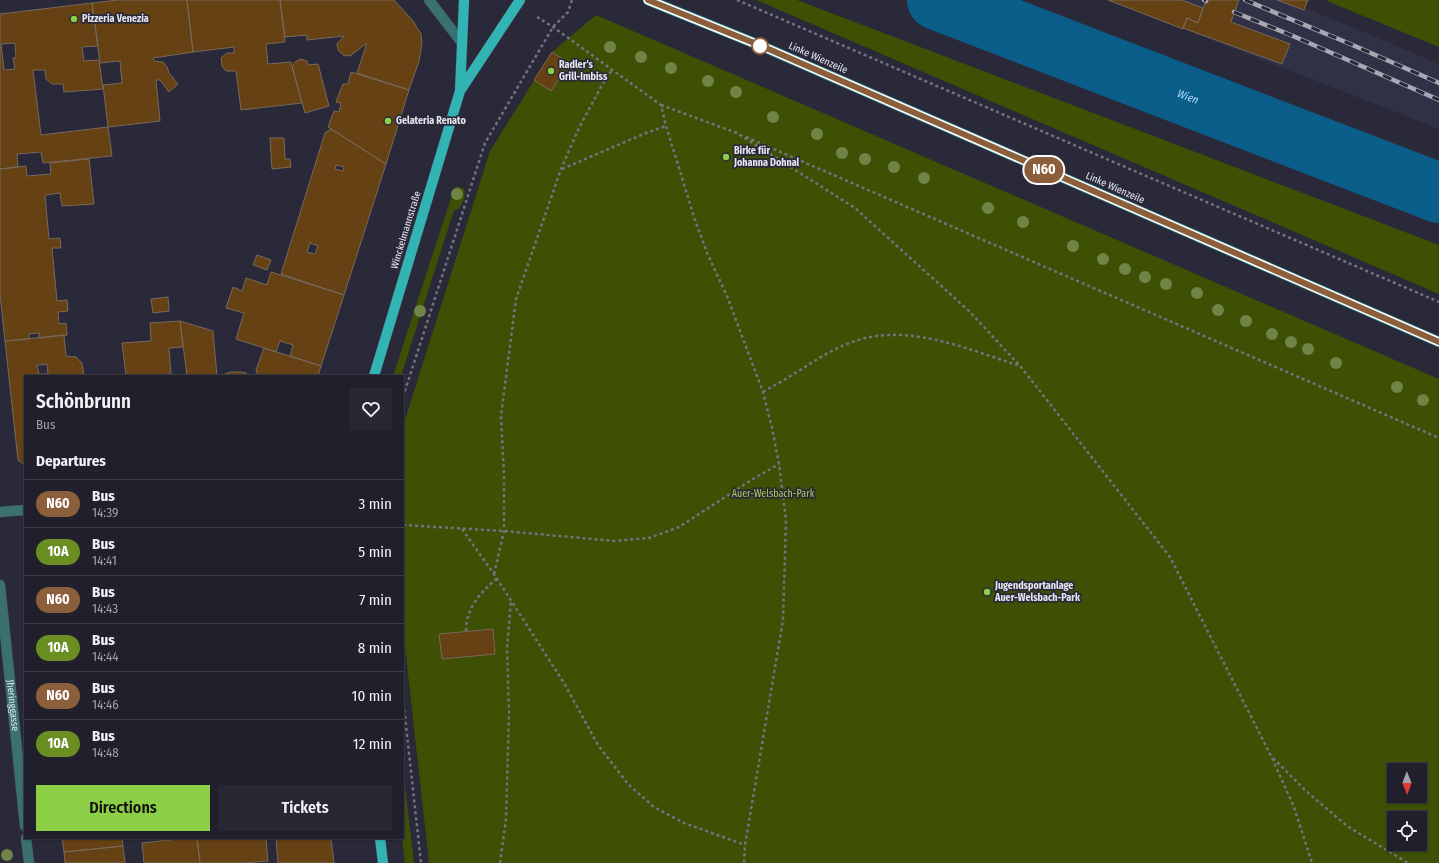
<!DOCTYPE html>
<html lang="en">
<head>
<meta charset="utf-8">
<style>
  body { margin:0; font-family:"Fira Sans Condensed",sans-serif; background:#282733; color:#f1f3f6; height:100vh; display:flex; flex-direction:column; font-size:15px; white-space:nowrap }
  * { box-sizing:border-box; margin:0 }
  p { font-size:13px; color:#a2a2a9 }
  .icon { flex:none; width:22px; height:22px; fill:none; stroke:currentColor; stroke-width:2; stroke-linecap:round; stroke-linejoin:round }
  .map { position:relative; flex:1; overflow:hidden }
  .panel { position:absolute; left:24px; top:375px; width:380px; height:464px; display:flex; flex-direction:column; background:#201f2b; border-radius:0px; box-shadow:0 1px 3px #0004,0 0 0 1px #3d3d47 }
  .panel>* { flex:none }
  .badge { padding:0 8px; border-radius:13px; font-size:14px; line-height:26px }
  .needle { width:26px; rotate:179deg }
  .buttons { position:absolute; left:1387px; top:763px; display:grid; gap:8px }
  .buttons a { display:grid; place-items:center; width:40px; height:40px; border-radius:0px; background:#201f2b; box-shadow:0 1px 3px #0004,0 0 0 1px #3d3d47; font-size:20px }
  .map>.badge { position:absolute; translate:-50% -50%; box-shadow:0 0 0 2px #fff }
  h2 { padding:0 12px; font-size:15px; line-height:36px }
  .round { display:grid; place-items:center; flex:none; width:42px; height:42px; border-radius:0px; background:#282733 }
  .headline { display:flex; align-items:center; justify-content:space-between; height:68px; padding:0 12px }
  h1 { font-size:19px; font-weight:600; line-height:30px }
  .action { display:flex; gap:8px; margin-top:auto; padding:8px 12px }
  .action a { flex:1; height:46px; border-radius:0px; background:#8cce45; color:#111; font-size:16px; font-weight:600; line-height:46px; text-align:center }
  .action a+a { background:#282733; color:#f1f3f6 }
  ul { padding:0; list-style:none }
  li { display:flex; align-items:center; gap:12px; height:48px; padding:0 12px; border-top:1px solid #3d3d47 }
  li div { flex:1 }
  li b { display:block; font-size:15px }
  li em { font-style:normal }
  li .badge { min-width:44px; font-weight:700; text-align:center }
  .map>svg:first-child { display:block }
</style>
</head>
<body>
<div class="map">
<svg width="1439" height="863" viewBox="0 0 1439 863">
  <rect width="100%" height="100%" fill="#2a2939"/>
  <path fill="#303046" d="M1109,0H1283L1305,8L1383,40L1439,64V129Z"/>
  <path fill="#3d5003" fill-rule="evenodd" d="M756,0H797L1439,245V294Z
    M1328,0H1439V47L1327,1Z
    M596,15L1439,379V863H429L403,629V426L490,151L552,52ZM1394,770H1420V796H1394ZM1394,818H1420V844H1394Z
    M456,186L464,189C466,197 462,210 454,210L401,376H393L452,195Z
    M403,768L414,863H405L402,838Z"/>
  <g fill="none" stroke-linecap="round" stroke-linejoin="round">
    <path stroke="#0b5d8a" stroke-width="60" id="s1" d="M937,0L1439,193"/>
  </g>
  <path fill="#654114" stroke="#78695b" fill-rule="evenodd" d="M118,0H187L193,52L153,58L154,61L163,62L167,67L169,73L178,84L169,92L160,80H156L160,121L108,127L103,85L122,83L120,61L100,63L92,3Z
    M187,0H280L285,42L266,44L268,64L291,62L302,103L241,110L236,71H226L222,66L221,58L227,53H234V47L193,52Z
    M280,0H394L413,21L421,34L422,43L419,61L409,90L357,73L367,43L350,56L343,55L338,50L337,44L344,36L307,40V35L285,37Z
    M1108,0H1182L1203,8L1198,23L1187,18L1183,29Z
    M1206,0H1239L1231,22L1290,44L1282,64L1183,28L1187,18L1198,23Z
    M1277,0H1308L1304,10Z
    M92,3L98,46L82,47L84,61L99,60L103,89L64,92L63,84H52L46,79L45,70H33L41,135L108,127L112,156L43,163L41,152L17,154L18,167L0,169V14ZM15,43L16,58H13L15,69L4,70L1,44Z
    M552,52L569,63L551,91L534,80Z
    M301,59L307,61L308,65L318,64L329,106L305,113L292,67L295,62Z
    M351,72L409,90L386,164L328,127L334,111L339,112L341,103L336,102L343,84H348Z
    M331,129L386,164L344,295L281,274L325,133ZM336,165L344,167L343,171L335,169ZM310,243L318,246L315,254L307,252Z
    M270,138H284L285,159H290L291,167L272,169Z
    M89,159L94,204L62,206L60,193L45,195L49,239L60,238L61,248H52L57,301L67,300L68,311L58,312L59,324L66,323L67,335L39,338V333L29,334V339L5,341L0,294V169L26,166L27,176L51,174L50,163Z
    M257,255L271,260L267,270L253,265Z
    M271,272L344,295L321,366L290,356L293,345L280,341L276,352L236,339L244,313L226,308L233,287L242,291L246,278L267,285Z
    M168,297L169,311L153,313L151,299Z
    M180,321L213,331L217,376H187Z
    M180,321L183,347L169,348L171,374L159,375V376H126L122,343L151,341L150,323Z
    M64,335L66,356L76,357L82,363L84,376H25V465L18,460L5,341ZM47,364L48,374H39L37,365Z
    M264,348L321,366L318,376H258L256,370Z
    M230,372H241L246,373L248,376H220Z
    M493,629L495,654L442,659L439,634Z
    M62,838H122L123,846L64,852Z
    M167,838H187L168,840Z
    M187,838H197L200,863H144L142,843Z
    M197,838H266L268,861L243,863H200Z
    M276,838H331L334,863H278Z
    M123,846L125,863H65L64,852Z"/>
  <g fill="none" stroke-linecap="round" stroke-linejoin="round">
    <defs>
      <g id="minor">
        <path d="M429,0L462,43"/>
        <path d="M0,512L25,510"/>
        <path id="s2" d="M0,585L25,826"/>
        <path d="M26,838L29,863"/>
      </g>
      <path id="major" d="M648,0L764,47L1439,342
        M460,91L520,0
        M374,376L460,91L464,0
        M380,838L383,863"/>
    </defs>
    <use href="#minor" stroke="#444453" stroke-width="11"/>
    <use href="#major" stroke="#444453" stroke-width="11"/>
    <path stroke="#737280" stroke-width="2.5" stroke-dasharray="3 3" stroke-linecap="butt" d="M737,0L1439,302
      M537,17L553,27L661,105L666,126L695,220L708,255L727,296L763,392L772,428L779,464L786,520L783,620L745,845L744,863
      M661,105L737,133L855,208L969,311L1021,367L1170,557L1271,756L1294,807L1312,863
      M746,137L1439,438
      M562,169L646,133L666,126
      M763,392C773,386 783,381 792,375C810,364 827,352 847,344C904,320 966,349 1020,366
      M403,397L485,143L553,27L568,12L572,0
      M403,525L504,531L614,541L649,538L679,527L753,479L779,464
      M462,529L494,574L564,683L598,745L628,784L654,807L684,823L745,845
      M494,574L504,531V476L501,416L516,299L561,169L579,128L602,85L612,70
      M466,631C466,608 480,593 497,578
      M403,698L421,863
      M1273,758L1306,791L1347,826L1408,863
      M500,863L506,819L509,712L507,648L511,600"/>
    <use href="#minor" stroke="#3a7070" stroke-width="10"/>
    <use href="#major" stroke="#32b4b5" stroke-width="10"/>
    <defs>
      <path id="rail" d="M1204,0L1206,1
        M1245,0L1348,43L1439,83
        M1234,12L1293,36L1439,100"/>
    </defs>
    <use href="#rail" stroke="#a8a8b4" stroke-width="4.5"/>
    <use href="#rail" stroke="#2a2939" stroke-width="3" stroke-dasharray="9" stroke-linecap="butt"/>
  </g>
  <g fill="#708447">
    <circle cx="610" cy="47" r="6"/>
    <circle cx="641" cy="57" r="6"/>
    <circle cx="671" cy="68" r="6"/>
    <circle cx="708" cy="81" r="6"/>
    <circle cx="736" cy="92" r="6"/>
    <circle cx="773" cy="117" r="6"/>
    <circle cx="817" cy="134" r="6"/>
    <circle cx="842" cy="153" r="6"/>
    <circle cx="865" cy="159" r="6"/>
    <circle cx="894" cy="167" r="6"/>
    <circle cx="924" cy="178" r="6"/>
    <circle cx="457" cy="194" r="6"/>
    <circle cx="988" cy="208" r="6"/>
    <circle cx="1023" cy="222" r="6"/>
    <circle cx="1073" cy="246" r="6"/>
    <circle cx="1103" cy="259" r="6"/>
    <circle cx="1125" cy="269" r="6"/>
    <circle cx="1145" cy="277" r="6"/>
    <circle cx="1166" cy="284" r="6"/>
    <circle cx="1197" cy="293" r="6"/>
    <circle cx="1218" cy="310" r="6"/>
    <circle cx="420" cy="311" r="6"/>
    <circle cx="1246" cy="321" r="6"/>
    <circle cx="1272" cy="334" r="6"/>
    <circle cx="1291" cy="342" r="6"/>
    <circle cx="1308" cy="349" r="6"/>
    <circle cx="1336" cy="363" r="6"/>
    <circle cx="1397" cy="387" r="6"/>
    <circle cx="1423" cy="400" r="6"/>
    <circle cx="7" cy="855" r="6"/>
  </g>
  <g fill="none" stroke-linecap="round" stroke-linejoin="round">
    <defs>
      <path id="line" d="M648,0L764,47L1439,342"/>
    </defs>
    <use href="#line" stroke="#fff" stroke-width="9"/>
    <use href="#line" stroke="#8b5e3c" stroke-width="6"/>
  </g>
  <g fill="#8cce45" stroke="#2a2939" stroke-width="1.5">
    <circle cx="74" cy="19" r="4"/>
    <circle cx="551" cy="71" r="4"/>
    <circle cx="388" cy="121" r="4"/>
    <circle cx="726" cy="157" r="4"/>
    <circle cx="987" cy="592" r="4"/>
  </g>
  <circle fill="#fff" stroke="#8b5e3c" stroke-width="2" cx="760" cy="46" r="8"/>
  <g text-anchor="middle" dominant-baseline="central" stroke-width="3.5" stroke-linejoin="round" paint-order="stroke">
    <g font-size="10" font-weight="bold" fill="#e7e7f2" stroke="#2a2939" text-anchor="start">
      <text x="82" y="19">Pizzeria Venezia</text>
      <text x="559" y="65">Radler's<tspan x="559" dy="12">Grill-Imbiss</tspan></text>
      <text x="396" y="121">Gelateria Renato</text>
      <text x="734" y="151">Birke für<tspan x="734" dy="12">Johanna Dohnal</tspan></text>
      <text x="995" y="586">Jugendsportanlage<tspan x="995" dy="12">Auer-Welsbach-Park</tspan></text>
    </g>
    <g font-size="10" fill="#e7e7f2" stroke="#2a2939">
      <text transform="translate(818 58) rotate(24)">Linke Wienzeile</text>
      <text transform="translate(1115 188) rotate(24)">Linke Wienzeile</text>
      <text transform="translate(406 230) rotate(-73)">Winckelmannstraße</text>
      <text stroke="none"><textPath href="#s2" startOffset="121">Jheringgasse</textPath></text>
    </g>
    <g font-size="10" fill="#aacf53" stroke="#2a2939">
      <text x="773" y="494">Auer-Welsbach-Park</text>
    </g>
    <g font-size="11" font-style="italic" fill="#b2dcfc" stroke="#2a2939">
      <text stroke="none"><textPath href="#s1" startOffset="269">Wien</textPath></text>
    </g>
  </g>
</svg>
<div class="buttons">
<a><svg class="needle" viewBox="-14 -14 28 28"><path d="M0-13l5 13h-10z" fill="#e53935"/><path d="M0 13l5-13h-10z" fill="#a2a2a9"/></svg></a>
<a><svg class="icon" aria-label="locate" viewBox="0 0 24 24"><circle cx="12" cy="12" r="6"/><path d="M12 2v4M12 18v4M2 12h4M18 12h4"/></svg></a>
</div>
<b class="badge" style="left:1044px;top:170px;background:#8b5e3c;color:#fff">N60</b>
<section class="panel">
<div class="headline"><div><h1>Schönbrunn</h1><p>Bus</p></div><a class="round"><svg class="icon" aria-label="heart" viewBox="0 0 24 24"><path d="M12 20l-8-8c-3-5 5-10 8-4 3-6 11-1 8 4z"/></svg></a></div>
<h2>Departures</h2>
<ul>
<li><span class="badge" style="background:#8b5e3c;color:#fff">N60</span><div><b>Bus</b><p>14:39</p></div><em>3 min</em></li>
<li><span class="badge" style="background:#6b8e23;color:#fff">10A</span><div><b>Bus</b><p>14:41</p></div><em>5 min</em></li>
<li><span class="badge" style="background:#8b5e3c;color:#fff">N60</span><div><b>Bus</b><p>14:43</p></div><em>7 min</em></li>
<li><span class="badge" style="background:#6b8e23;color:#fff">10A</span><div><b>Bus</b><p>14:44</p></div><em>8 min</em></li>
<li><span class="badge" style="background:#8b5e3c;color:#fff">N60</span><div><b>Bus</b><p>14:46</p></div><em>10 min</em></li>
<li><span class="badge" style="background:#6b8e23;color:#fff">10A</span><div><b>Bus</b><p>14:48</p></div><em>12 min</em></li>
</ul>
<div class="action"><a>Directions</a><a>Tickets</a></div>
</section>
</div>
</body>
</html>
